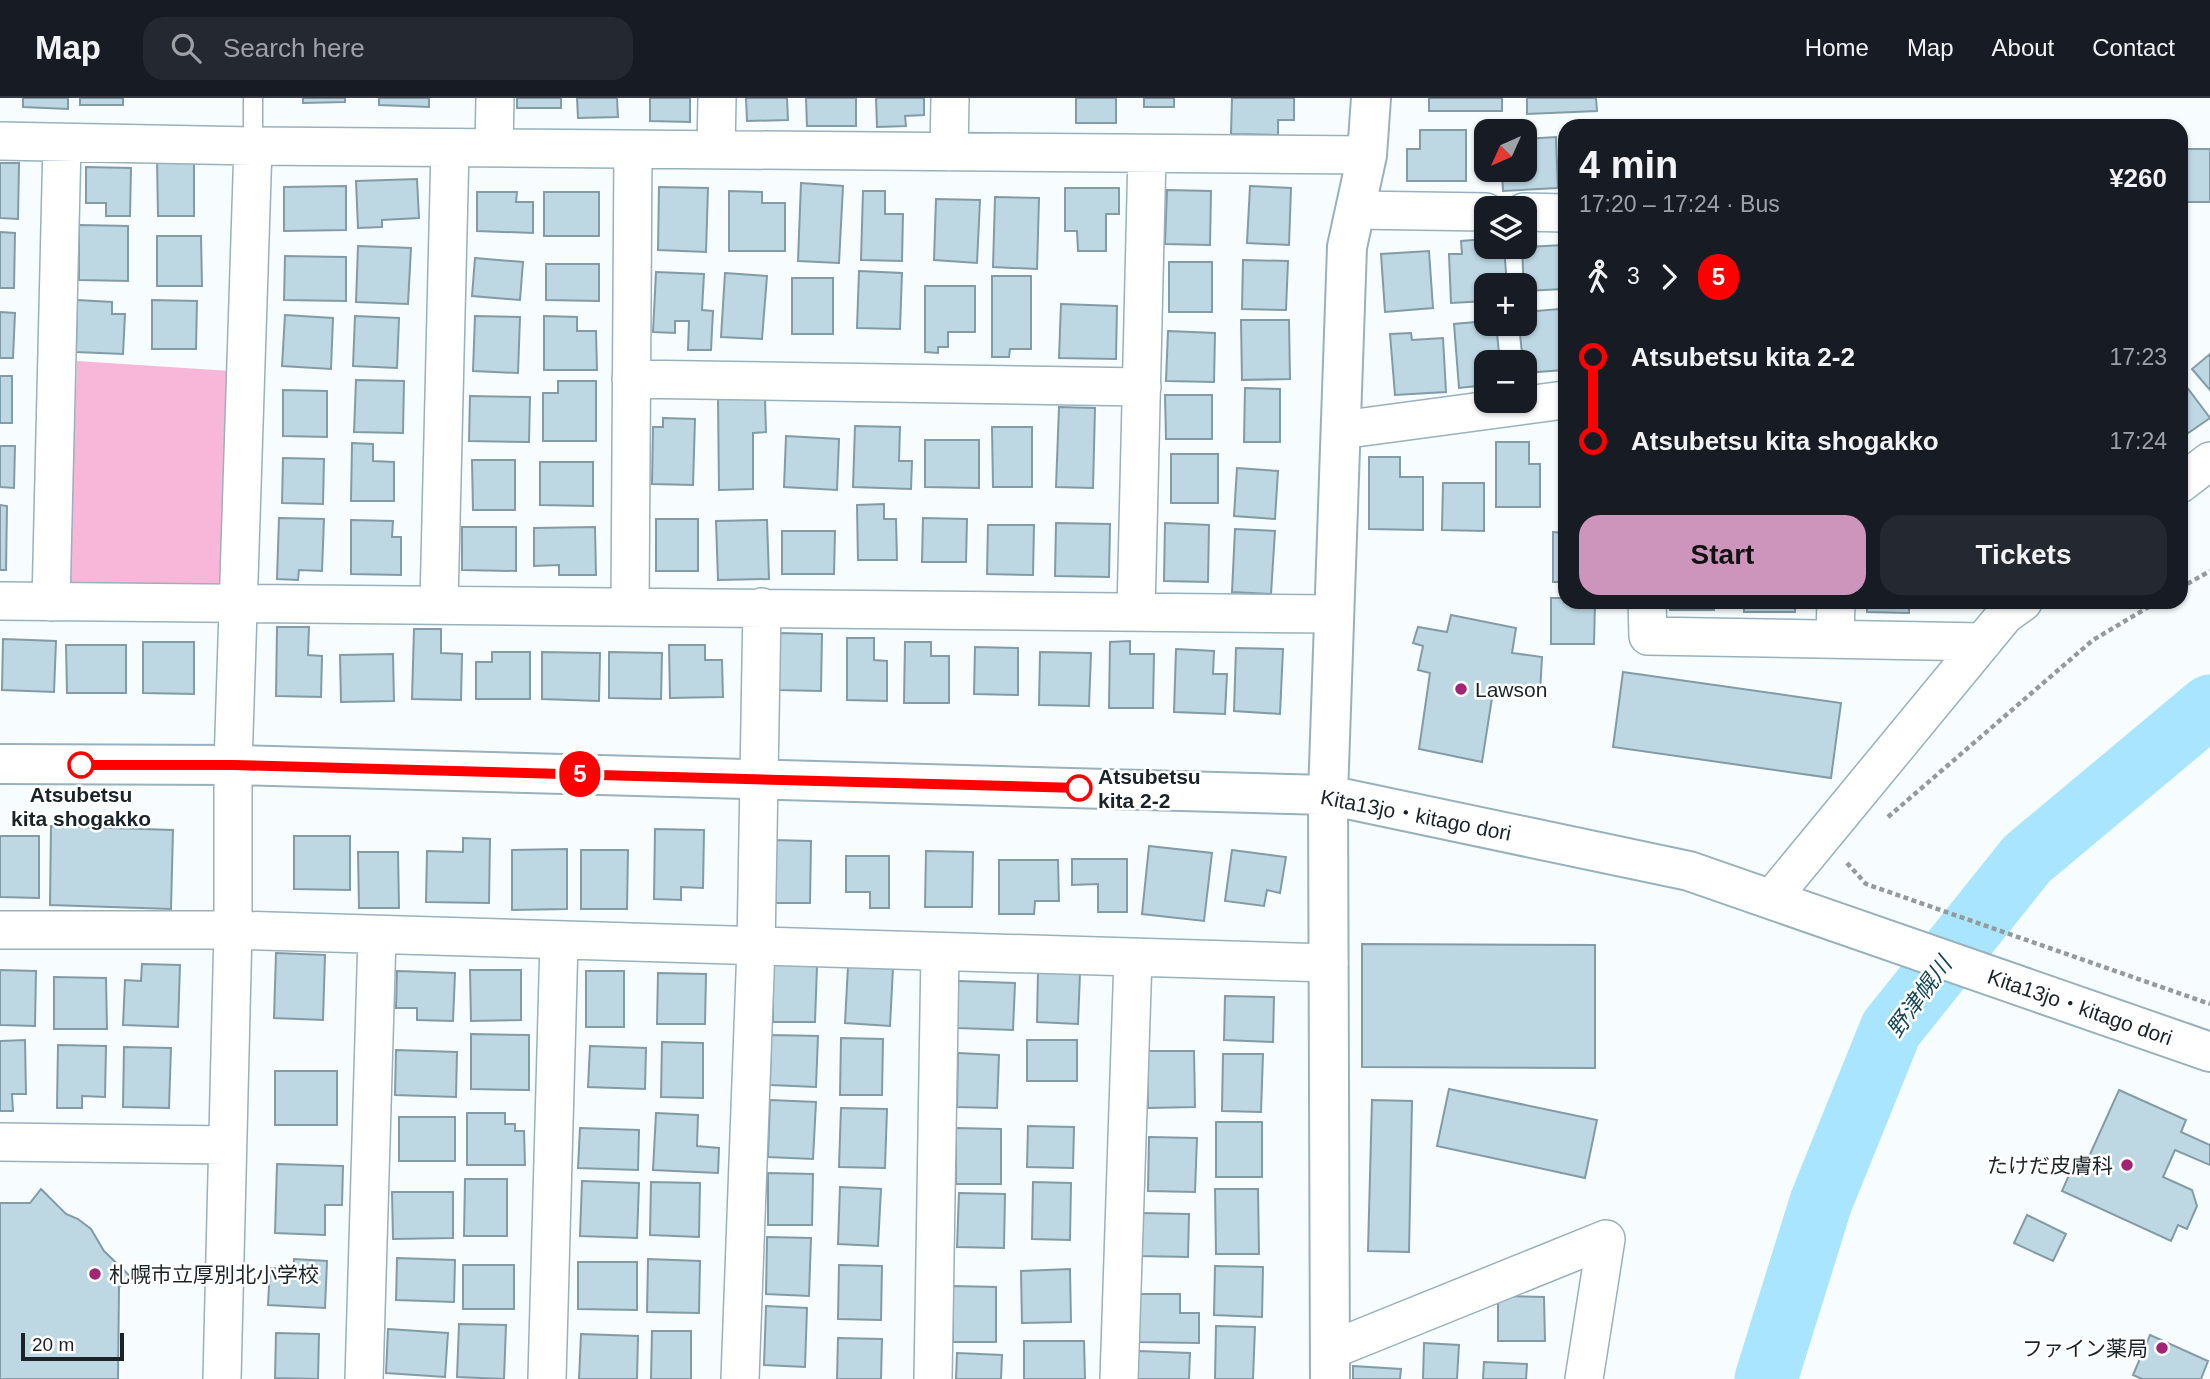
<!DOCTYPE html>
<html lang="en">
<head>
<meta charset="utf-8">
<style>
  body { margin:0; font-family:Arial,"Noto Sans JP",sans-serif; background:#242831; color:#f1f3f6; height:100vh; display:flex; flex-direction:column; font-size:26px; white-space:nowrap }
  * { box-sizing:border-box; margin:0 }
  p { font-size:23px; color:#9ea1a6 }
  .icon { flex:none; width:38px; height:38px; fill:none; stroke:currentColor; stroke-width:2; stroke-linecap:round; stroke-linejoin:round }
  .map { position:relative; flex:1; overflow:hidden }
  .drawer { position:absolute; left:1558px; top:21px; width:630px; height:490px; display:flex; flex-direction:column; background:#171b24; border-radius:21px; box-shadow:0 2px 5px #0004 }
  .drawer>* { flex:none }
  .badge { padding:0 14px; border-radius:23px; font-size:24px; line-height:46px }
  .needle { width:46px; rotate:225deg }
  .fabs { position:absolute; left:1474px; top:21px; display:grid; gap:14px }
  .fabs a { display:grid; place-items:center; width:63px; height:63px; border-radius:14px; background:#171b24; box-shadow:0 2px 5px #0004; font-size:35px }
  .scale { position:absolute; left:21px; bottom:18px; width:103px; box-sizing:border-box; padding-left:7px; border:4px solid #1a2428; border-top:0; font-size:19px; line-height:24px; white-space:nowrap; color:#1a2428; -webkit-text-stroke:5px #fff; paint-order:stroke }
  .map>.badge { position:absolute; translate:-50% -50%; box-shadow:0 0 0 4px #fff }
  .legs { display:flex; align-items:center; gap:10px; height:77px; padding:0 21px; font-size:23px }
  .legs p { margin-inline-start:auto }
  .overview { display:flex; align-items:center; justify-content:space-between; height:119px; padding:0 21px }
  h1 { font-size:38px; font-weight:700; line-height:52px }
  .cta { display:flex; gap:14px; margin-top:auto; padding:14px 21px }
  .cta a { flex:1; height:80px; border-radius:21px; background:#ce95bc; color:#111; font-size:28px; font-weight:700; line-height:80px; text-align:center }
  .cta a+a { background:#242831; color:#f1f3f6 }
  ul { padding:0 21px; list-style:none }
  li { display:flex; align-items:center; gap:24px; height:84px; font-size:26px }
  li i { display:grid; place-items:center; width:10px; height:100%; margin:0 9px; background:currentColor }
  li i::after { content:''; width:18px; height:18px; margin:-9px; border:5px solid; border-radius:50%; background:#171b24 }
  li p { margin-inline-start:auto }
  li:first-child i { background:linear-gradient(#0000 50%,currentColor 0) }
  li:last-child i { background:linear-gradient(currentColor 50%,#0000 0) }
  header { display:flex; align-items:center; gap:42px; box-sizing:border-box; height:98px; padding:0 35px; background:#171b24; border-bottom:2px solid #363941 }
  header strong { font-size:33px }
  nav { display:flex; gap:38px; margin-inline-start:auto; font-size:24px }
  .search { width:490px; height:63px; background:#242831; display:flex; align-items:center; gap:18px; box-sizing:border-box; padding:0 24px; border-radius:21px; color:#9ea1a6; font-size:26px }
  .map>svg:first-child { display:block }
</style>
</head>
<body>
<header>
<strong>Map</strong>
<div class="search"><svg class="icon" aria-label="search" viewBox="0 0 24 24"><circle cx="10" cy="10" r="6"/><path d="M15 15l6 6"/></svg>Search here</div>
<nav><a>Home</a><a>Map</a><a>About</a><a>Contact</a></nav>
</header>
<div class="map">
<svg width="2210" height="1281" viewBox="0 0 2210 1281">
  <rect width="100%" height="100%" fill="#f7fcfe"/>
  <path fill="#f8b7d8" d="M77,263L231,273L222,493L69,492Z"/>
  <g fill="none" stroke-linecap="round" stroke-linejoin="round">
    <path stroke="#aae5ff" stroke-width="63" d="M1766,1281L1821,1104L1891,931L2027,761L2210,608"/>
  </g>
  <path fill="#bed8e3" stroke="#829ba6" stroke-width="2" d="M23,0H68V11L23,9Z
    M80,0H123V7H80Z
    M303,0H345V4L303,5Z
    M379,0H429V9L379,7Z
    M517,0H561V10H517Z
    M577,0H617L618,19L578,20Z
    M650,0H690V24L650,23Z
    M746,0H787L788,22L747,23Z
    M806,0H856V28H807Z
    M876,0H924V17L905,18L906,28L877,29Z
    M1076,0H1116V25H1076Z
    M1144,0H1174V9H1144Z
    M1232,0H1294V22H1278V37L1231,36Z
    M1429,0H1502V13H1429Z
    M1527,0H1596L1597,13L1527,16Z
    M1420,32H1466V83H1407V51H1420Z
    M1556,39L1558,90L1503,93L1502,72H1524V41Z
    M2180,51H2210V104H2180Z
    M194,60V118H158L157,61Z
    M0,65H19L18,121L0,120Z
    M86,69L131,70L130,118H106V105H86Z
    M417,81L419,120L382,122V129L358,130L356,83Z
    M801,85L843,88L839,165L798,163Z
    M346,88V132L284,133V89Z
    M1250,88L1291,90L1289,147L1247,145Z
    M659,89L708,90L706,154L658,152Z
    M1065,90H1119V116H1106V153H1078L1077,133H1065Z
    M1167,92L1211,93L1210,147L1165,146Z
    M729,93L762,94V105H785V153H729Z
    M863,93H885V116H903L902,163L861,162Z
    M477,94H517L516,104H533V135L477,133Z
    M544,94H599V138H544Z
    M995,99L1039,100L1037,171L993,169Z
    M936,101L980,102L977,165L934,162Z
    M79,127L128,128V183L79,182Z
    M0,134L15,135L14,190H0Z
    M157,138H201L202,188H157Z
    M1486,141V149H1504L1507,187H1486V203L1451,205L1449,156H1462L1461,143Z
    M1564,147V191L1524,193L1522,149Z
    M358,148L411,150L408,206L356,204Z
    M1429,153L1433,210L1385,214L1381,156Z
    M285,158L346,159V203L284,202Z
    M475,160L523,164L520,202L472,198Z
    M1243,162L1288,163L1286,212L1242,211Z
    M1169,164H1212V214H1169Z
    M546,166H599V203L546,202Z
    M859,173L902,175L900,231L857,230Z
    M656,174L704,176L702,212L713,213L711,252H688L689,223H675V235L653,234Z
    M725,175L767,178L762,241L721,239Z
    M992,178H1031V251H1010L1009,259H992Z
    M792,180H833V236H792Z
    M925,188H975V234H948V249H938V255L925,254Z
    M77,202L112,204V216H125L123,256L76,254Z
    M152,202L197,203L196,251H152Z
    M1061,206L1117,208L1116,261L1059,260Z
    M1559,211L1564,272L1524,275L1519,226H1524V214Z
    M0,214L15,215L13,260H0Z
    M285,217L333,220L331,271L282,268Z
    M355,218L399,220L397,270L353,268Z
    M475,218L520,219L518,275L473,273Z
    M544,218L577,219V233H596L597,272H544Z
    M1241,222H1289L1290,281L1242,282Z
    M1486,223V226H1496L1500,264H1486V287L1459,290L1454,226Z
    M1168,233L1215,235L1214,284L1166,283Z
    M1411,235L1412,242L1443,240L1446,294L1395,297L1390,236Z
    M2210,256V292L2192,271Z
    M0,278H12V325H0Z
    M2180,280L2210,320L2184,338L2180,333Z
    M356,282L404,283L403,335L354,334Z
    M558,283H596V343H543V295H558Z
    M1245,290L1280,291V344H1244Z
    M283,292L327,293V339L283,338Z
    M1165,297H1212V341H1166Z
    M470,298L530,299L529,344L469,343Z
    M718,300H765L766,334L753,335V391L719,392Z
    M1059,309L1095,310L1093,390L1056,389Z
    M663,320L695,321L693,387L652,386L653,329H663Z
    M855,328L900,329L899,363H912L911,391L853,389Z
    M992,329H1032V389H993Z
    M786,338L839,341L837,392L784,389Z
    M925,342H979V390L925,389Z
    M1496,344H1529V366H1540V409H1496Z
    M352,345L373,346V363L394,364V403H351Z
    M0,348H15L14,390L0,389Z
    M1171,356H1218V405H1171Z
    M1369,359H1400V379H1423V432L1369,431Z
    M283,360L324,361L323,406L282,405Z
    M472,362H515V412H473Z
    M540,364H593V408L540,407Z
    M1237,370L1278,373L1275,421L1234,418Z
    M1443,385H1484V433L1442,432Z
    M884,406V421H896L897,462H858L857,407Z
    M0,407L7,408L6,472H0Z
    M279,420L324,421L322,473L299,472L298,482L277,481Z
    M923,420L967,421L966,464H922Z
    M656,421H698V473H656Z
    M351,422L393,423L392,439H401V477L351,476Z
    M767,422L769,481L718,482L716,423Z
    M1056,425L1110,426L1109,479L1055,478Z
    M1165,425L1209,427L1208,484L1164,483Z
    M988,427H1034L1033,477L987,476Z
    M462,429H516V473L462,472Z
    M595,429L596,477H559V467L534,468V430Z
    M1235,431L1275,433L1271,496L1232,494Z
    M782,433H835L834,476H782Z
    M1553,434L1564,435V484H1553Z
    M1551,500H1564V504H1595L1594,546H1551Z
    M1670,504H1714V512H1670Z
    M1744,504H1795V514H1744Z
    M1867,504H1909V515L1867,514Z
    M1451,517L1516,530L1512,555L1542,559L1540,595L1494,587L1482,664L1419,651L1430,575L1418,572L1423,548L1413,545L1418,529L1447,534Z
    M277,529H309L308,557L322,558L321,599L276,598Z
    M414,531H441V555L462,556L461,602L412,601Z
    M778,535L822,536L821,593L777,592Z
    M847,540H874V562L887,563V603L847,602Z
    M3,541L56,543L54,594L2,592Z
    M1130,543V556H1154L1153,610H1109L1110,544Z
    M143,544H194V596L143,595Z
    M905,544H931V558H949V605H904Z
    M66,547H126V595H67Z
    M669,547H705V562H722L723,599L670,600Z
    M975,549L1018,550V597L974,596Z
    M1236,550L1283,551L1280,616L1234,613Z
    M1176,551L1214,553L1213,576H1227L1225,616L1174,614Z
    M492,554H530V601H476V564H492Z
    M542,554L600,555L599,603L542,601Z
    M609,554L662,555L661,601L609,600Z
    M1040,554L1091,555L1089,608L1039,607Z
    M393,556L394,603L341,604L340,557Z
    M1623,574L1841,605L1831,680L1613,649Z
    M51,728L173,732L171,811L50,807Z
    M655,731L704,732L703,790L681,789V802L654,801Z
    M0,738H39V800L0,799Z
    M294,738H350V792L294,791Z
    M463,740L490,741L489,805L426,804L427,753L463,754Z
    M772,742L811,743L810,805H771Z
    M1149,748L1212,755L1204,823L1142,816Z
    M567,751V811L512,812V752Z
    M581,752H628L627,811H581Z
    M1232,752L1286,759L1280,795L1267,792L1264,808L1225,803Z
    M926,753L973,754L972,809H925Z
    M358,754H398L399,810H359Z
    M846,758H889V810H870V794H846Z
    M1072,761H1127V814H1098V786L1072,787Z
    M999,762H1058L1059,803H1035L1034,816H999Z
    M1362,846L1595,847V970L1362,969Z
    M276,855L325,857L323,922L274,920Z
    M773,865L817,868L815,924H773Z
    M142,866L180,867L178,929L123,927L125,882L141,883Z
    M848,868L893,870L890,928L845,925Z
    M0,872L36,873L35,928L0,927Z
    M470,872H521V922L471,923Z
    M397,873L455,875L453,923L417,922V910H396Z
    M586,873H624V929H586Z
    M1038,874L1080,875L1078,926L1037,924Z
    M658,875L706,876L705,926H657Z
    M54,879L106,880L107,931H54Z
    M958,883L1015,885L1013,932L957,930Z
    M1225,898L1274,899L1273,944L1224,942Z
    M471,936L529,937V992L471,991Z
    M771,937L818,938L816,989L770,987Z
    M841,940L883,941L882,997H840Z
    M25,942L26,996H12L13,1013H0V943Z
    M1027,942H1077V983H1027Z
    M662,944L703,945V1000L661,999Z
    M58,947L106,948L105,999L82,998V1010H57Z
    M590,948L646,950L645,991L588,989Z
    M124,949L171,950L169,1010L123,1009Z
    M396,952L457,954L456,999L395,997Z
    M1147,953H1194L1195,1009L1148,1010Z
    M958,955L999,957L997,1010L957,1009Z
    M1223,956H1263L1261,1014L1222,1013Z
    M275,973H337V1027H275Z
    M1449,991L1597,1022L1585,1080L1437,1048Z
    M2119,992L2186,1022L2181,1034L2210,1047V1067L2175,1052L2163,1079L2192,1092L2197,1108L2187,1131L2178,1127L2171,1143L2062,1093L2073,1068L2083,1072Z
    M770,1002L816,1004L813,1061L768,1059Z
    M1372,1002L1412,1003L1409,1154L1368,1153Z
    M841,1010L887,1011L885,1070L839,1069Z
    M467,1015H505V1026H515V1033H524L525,1067H467Z
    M656,1015L698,1017L697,1048L719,1050L718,1075L653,1072Z
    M399,1019H455V1063H399Z
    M1216,1024H1262V1079H1216Z
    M1028,1028L1074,1029L1073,1070L1027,1069Z
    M580,1030L639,1032L638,1072L578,1070Z
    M956,1030L1001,1031V1086H956Z
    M1149,1039L1197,1040L1195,1094L1148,1093Z
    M277,1066L343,1068L342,1107H325V1137L275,1135Z
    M768,1075L813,1076L812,1127H768Z
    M465,1081H507V1138H464Z
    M582,1083L639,1085L637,1140L580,1138Z
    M651,1084L700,1085L699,1139L650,1137Z
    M1033,1084L1071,1085L1070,1142L1032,1141Z
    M840,1089L881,1091L878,1148L838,1146Z
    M41,1091L66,1116L78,1121L91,1131L104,1153L132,1180L119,1189L118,1281H0V1105H30Z
    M1215,1091H1258L1259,1156H1216Z
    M392,1094H453V1140L393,1141Z
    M959,1095L1005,1096L1004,1150L957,1149Z
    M1140,1115L1189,1116L1188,1159L1139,1158Z
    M2027,1117L2066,1136L2053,1163L2014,1145Z
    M767,1139L811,1140L809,1198L766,1196Z
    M397,1160L455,1162L454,1204L396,1202Z
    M294,1161L327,1163L325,1210L268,1207L270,1170L294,1171Z
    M648,1161L700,1163L699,1215L647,1214Z
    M578,1164H637V1212L578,1211Z
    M463,1167H514V1211H463Z
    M839,1167L882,1168L881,1222L838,1221Z
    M1215,1168L1263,1169L1262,1219L1214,1217Z
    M1070,1171L1071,1224L1022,1225L1021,1173Z
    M953,1188L996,1189V1244H953Z
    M1138,1196H1180V1215H1199V1245L1137,1244Z
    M1498,1198L1544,1199L1545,1243H1498Z
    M766,1208L807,1210L805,1269L764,1267Z
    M459,1226L506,1227L504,1281L457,1279Z
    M1216,1228L1255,1229L1253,1281H1215Z
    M388,1231L448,1235L445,1279L386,1275Z
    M652,1233H691V1281H651Z
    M276,1235L319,1236L318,1281L275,1280Z
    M581,1236L638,1238L637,1281H579Z
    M2150,1237L2208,1263L2201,1281H2142L2133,1277Z
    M838,1240L882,1241L881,1281H837Z
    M1024,1243H1084L1085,1281H1024Z
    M1424,1245L1459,1247L1457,1281H1423Z
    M1138,1253L1190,1255L1189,1281H1137Z
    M957,1255L1002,1257L1001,1281H956Z
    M1484,1264L1527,1266L1526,1281H1483Z
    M1353,1268L1401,1271L1400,1281H1353Z"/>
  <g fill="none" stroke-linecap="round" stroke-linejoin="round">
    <defs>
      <path id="lane" d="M253,48V0"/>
      <path id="street" d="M0,43L253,48L1367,57
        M494,50L495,0
        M716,52L717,0
        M949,54L950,0
        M1355,112L1486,114
        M1524,114L1564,115
        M631,281L1142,289
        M1341,332L1564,302
        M2180,386L2210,363
        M0,503L1334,516
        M51,504L62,45
        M1647,504L1648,538L1983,544
        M439,505L450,50
        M630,508L633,52
        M1136,513L1147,56
        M1835,541L1836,504
        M1771,801L2005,517L2023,504
        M0,832H233L1329,865
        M0,1044L227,1047
        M1331,1252L1606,1141L1584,1281
        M222,1281L233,832V667L253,48
        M364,1281L377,838
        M547,1281L559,843
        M740,1281L756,849L762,509
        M933,1281L940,854
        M1119,1281L1133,860"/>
      <path id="secondary" d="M0,666L233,667L1328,697L1689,773L2210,954
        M1330,1281L1328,697L1347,149L1367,57L1371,0"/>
    </defs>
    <use href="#lane" stroke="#98b1bc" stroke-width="21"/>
    <use href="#street" stroke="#98b1bc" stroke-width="40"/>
    <use href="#secondary" stroke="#98b1bc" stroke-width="42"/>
    <path stroke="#949b9e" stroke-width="4.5" stroke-dasharray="5 3.5" stroke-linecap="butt" d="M2180,490L2210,473
      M1888,719L2093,542L2157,504
      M1847,765L1866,786L2210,906"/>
    <use href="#lane" stroke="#fff" stroke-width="18"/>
    <use href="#street" stroke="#fff" stroke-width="37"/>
    <use href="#secondary" stroke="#fff" stroke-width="38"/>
  </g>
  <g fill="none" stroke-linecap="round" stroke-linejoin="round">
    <defs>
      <path id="line-1" d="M81,667H233L1079,690"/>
    </defs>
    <use href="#line-1" stroke="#fff" stroke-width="16"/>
    <use href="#line-1" stroke="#f00" stroke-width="10"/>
  </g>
  <g fill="#a32374" stroke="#fff" stroke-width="2.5">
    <circle cx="1461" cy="591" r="7"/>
    <circle cx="2127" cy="1067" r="7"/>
    <circle cx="95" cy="1176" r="7"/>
    <circle cx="2162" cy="1250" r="7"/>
  </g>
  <g fill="#fff" stroke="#f00" stroke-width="3.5">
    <circle cx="81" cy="667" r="12"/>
    <circle cx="1079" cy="690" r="12"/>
  </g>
  <g text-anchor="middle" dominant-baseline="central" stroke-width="5" stroke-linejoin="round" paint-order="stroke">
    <g font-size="21" fill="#1a2428" stroke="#fff" text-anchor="start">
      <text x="1475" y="591">Lawson</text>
      <text x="2113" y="1067" text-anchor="end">たけだ皮膚科</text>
      <text x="109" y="1176">札幌市立厚別北小学校</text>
      <text x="2148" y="1250" text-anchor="end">ファイン薬局</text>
    </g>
    <g font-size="21" font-weight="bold" fill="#1a2428" stroke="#fff" text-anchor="start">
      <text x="1098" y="678">Atsubetsu<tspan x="1098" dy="24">kita 2-2</tspan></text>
      <text x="81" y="696" text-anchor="middle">Atsubetsu<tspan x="81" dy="24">kita shogakko</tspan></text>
    </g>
    <g font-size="21" fill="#1a2428" stroke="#fff">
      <text transform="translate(1416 717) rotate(11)">Kita13jo・kitago dori</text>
      <text transform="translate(2080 909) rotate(19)">Kita13jo・kitago dori</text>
    </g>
    <g font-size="23" font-style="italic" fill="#184758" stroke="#fff">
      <text transform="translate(1919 899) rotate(-54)">野津幌川</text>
    </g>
  </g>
</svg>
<div class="fabs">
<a><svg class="needle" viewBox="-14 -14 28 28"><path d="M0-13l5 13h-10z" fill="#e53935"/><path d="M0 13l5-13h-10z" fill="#9ea1a6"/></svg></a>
<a><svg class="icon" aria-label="layers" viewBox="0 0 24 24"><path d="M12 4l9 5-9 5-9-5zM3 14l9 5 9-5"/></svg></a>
<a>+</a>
<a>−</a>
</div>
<div class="scale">20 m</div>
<b class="badge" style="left:580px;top:676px;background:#f00;color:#fff">5</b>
<section class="drawer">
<div class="overview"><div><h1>4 min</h1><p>17:20 – 17:24 · Bus</p></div><b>¥260</b></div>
<div class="legs"><svg class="icon" aria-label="walk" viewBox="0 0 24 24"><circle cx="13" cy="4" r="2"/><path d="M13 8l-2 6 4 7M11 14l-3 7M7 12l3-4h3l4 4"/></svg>3<svg class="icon" aria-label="forward" viewBox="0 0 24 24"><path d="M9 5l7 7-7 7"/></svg><b class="badge" style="background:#f00;color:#fff">5</b></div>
<ul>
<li><i style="color:#f00"></i><b>Atsubetsu kita 2-2</b><p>17:23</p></li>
<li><i style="color:#f00"></i><b>Atsubetsu kita shogakko</b><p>17:24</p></li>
</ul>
<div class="cta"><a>Start</a><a>Tickets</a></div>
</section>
</div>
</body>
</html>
